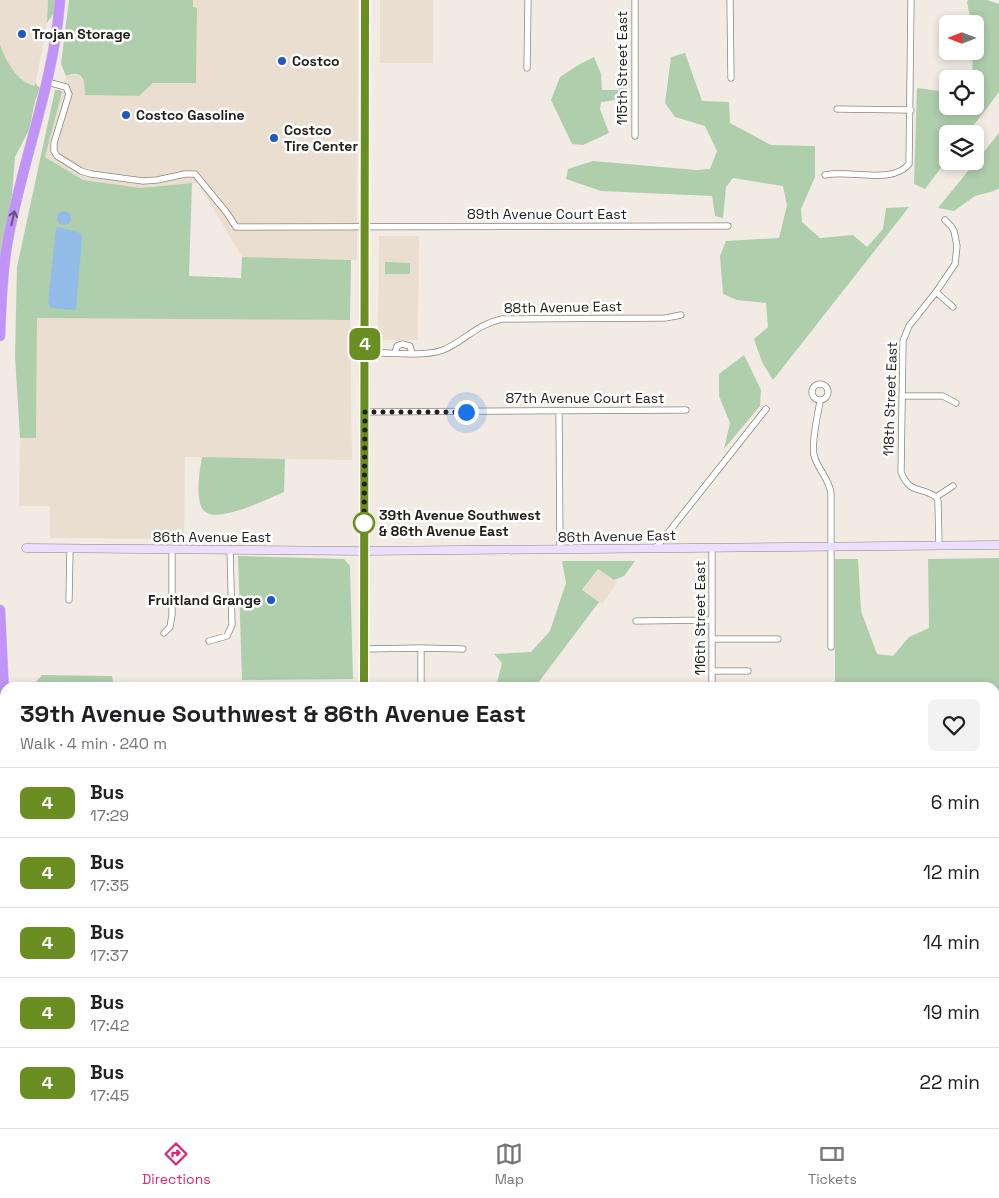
<!DOCTYPE html>
<html lang="en">
<head>
<meta charset="utf-8">
<style>
  body { margin:0; font-family:"Space Grotesk",sans-serif; background:#f2f2f2; color:#202124; height:100vh; display:flex; flex-direction:column; font-size:19px; white-space:nowrap }
  * { box-sizing:border-box; margin:0 }
  p { font-size:16px; color:#757577 }
  .icon { flex:none; width:28px; height:28px; fill:none; stroke:currentColor; stroke-width:2; stroke-linecap:round; stroke-linejoin:round }
  .map { position:relative; flex:1; overflow:hidden }
  .panel { position:absolute; left:0px; top:682px; width:1000px; height:446px; display:flex; flex-direction:column; background:#fff; border-radius:15px 15px 0 0; box-shadow:0 2px 8px #0003 }
  .panel>* { flex:none }
  .badge { padding:0 10px; border-radius:8px; font-size:18px; line-height:32px }
  .needle { width:32px; rotate:270deg }
  .tools { position:absolute; left:939px; top:15px; display:grid; gap:10px }
  .tools a { display:grid; place-items:center; width:45px; height:45px; border-radius:8px; background:#fff; box-shadow:0 2px 8px #0003; font-size:25px }
  .you { position:absolute; width:25px; height:25px; margin:-12px; border:4px solid #fff; border-radius:50%; background:#1a73e8; box-shadow:0 0 0 8px #1a73e833 }
  .map>.badge { position:absolute; translate:-50% -50%; box-shadow:0 0 0 2px #fff }
  .round { display:grid; place-items:center; flex:none; width:52px; height:52px; border-radius:8px; background:#f2f2f2 }
  .summary { display:flex; align-items:center; justify-content:space-between; height:85px; padding:0 20px }
  h1 { font-size:24px; font-weight:700; line-height:38px }
  ul { padding:0; list-style:none }
  li { display:flex; align-items:center; gap:15px; height:70px; padding:0 20px; border-top:1px solid #e0e0e0 }
  li div { flex:1 }
  li b { display:block; font-size:19px }
  li em { font-style:normal }
  li .badge { min-width:55px; font-weight:700; text-align:center }
  .tabs { display:flex; justify-content:space-around; align-items:center; height:70px; border-top:1px solid #e0e0e0; background:#fff; font-size:14px; color:#757577 }
  .tabs a { display:grid; justify-items:center; gap:2px }
  .tabs .selected { color:#db2777 }
  .map>svg:first-child { display:block }
</style>
</head>
<body>
<div class="map">
<svg width="999" height="1128" viewBox="0 0 999 1128">
  <rect width="100%" height="100%" fill="#f2ebe4"/>
  <path fill="#eaded1" d="M0,0H48L47,23L35,87L28,84L13,72L0,45Z
    M193,0H358L357,260L242,257L198,183L141,188L83,180L45,157L66,76L76,74L81,76L85,81V95L138,96L153,83H196L197,8H193Z
    M380,0H433V63H380Z
    M379,236H419L418,340H378Z
    M37,318L350,320L352,460L185,457L184,539L50,538V506H19L20,438H36Z
    M598,569L617,582L602,604L582,591Z"/>
  <path fill="#aeceac" d="M48,0H55L54,13L47,23Z
    M69,0H193V7L197,8L196,83H153L139,96L85,95C85,82 84,68 66,76L61,64Z
    M969,0H987L999,4V92L967,134H948L947,160L925,189L914,184L917,88L947,92L948,106H975V79H973L972,51H975V24H971L967,1Z
    M0,45C7,62 16,81 35,86V83L40,88L35,101L29,130L15,157L12,195L0,273Z
    M685,53L702,101L729,102L730,123L771,145L815,146V177L801,209L802,222L820,238L853,235L867,247L883,229L886,208L909,207L773,380L762,362L754,339L768,327L766,303L737,300L723,294L720,256L726,241L779,238L787,205L783,186L733,178L726,187L723,218L715,216L712,196L601,191L566,179L568,169L593,161L696,170L710,169L717,151L705,126L675,117L665,103L671,57Z
    M594,57L601,74L602,90H619L620,82L627,81V98L601,102L600,109L609,133L583,145L572,144L551,100L560,77L580,64Z
    M55,90H60L62,92L45,157L83,180L141,188L192,183L189,276L241,278L242,257L351,260L350,320L37,318L36,438H20L15,356L17,267Z
    M999,133V188L994,191L975,196L954,211L938,208Z
    M385,262L410,263V274H385Z
    M744,355L761,390L760,406L724,449L730,423L719,396V374Z
    M202,457L285,459L284,492C267,499 223,521 207,513C193,506 200,469 202,457Z
    M238,556L344,559L350,566L353,679L242,680Z
    M999,558V715H995V688L835,687V559H858L861,611L877,654L893,656L909,637L929,628L928,559Z
    M562,561H635L624,576L614,580L598,569L582,590L599,602L535,687H496L502,663L494,654L531,652L550,631L566,583Z
    M42,675L112,676L114,687H36L34,684Z
    M0,732L5,833V1120L0,1008Z"/>
  <path fill="#92bbe7" d="M57 218a7 7 0 1 1 14 0a7 7 0 1 1-14 0Z
    M58,227L80,233L82,237L76,309L74,310L51,308L48,303L56,228Z"/>
  <g fill="none" stroke-linecap="round" stroke-linejoin="round">
    <defs>
      <path id="street" d="M730,0L731,78
        M527,68L528,0
        M51,83L66,87L69,94L54,143V151L57,156L81,171L91,174L143,181L157,180L185,174H195L227,213L236,227L728,226
        M837,109L911,110
        M635,136V0
        M825,175C850,169 892,185 909,164L911,0
        M936,292L953,307
        M365,352C385,353 426,357 443,350C465,341 477,324 502,319L665,318L681,315
        M395,353L397,346L402,344L410,346L412,353
        M812 392a8 8 0 1 1 16 0a8 8 0 1 1-16 0Z
        M902,396H943L956,403
        M820,401C818,415 811,441 814,455C817,469 830,479 831,494V647
        M559,411L560,549
        M365,412L686,410
        M936,497C921,486 910,495 901,472L903,341L909,326L936,292L955,264L957,246L954,231L951,226L945,220
        M936,497L938,501L939,546
        M936,497L953,486
        M656,548L766,409
        M69,600L70,548
        M636,621L712,620
        M164,633L170,627L172,615V549
        M713,639H778
        M209,641L227,636L232,625L230,549
        M421,648V688
        M364,649L421,648L463,649
        M713,671H748
        M712,688V548
        M995,977L999,990
        M995,1090L999,1091
        M632,1124V1128
        M206,1128L209,1124
        M233,1128L236,1124"/>
      <path id="secondary" d="M26,548L364,551L999,545
        M364,688L365,0
        M367,1124V1128"/>
      <path id="highway" d="M0,336C1,306 2,275 7,245C21,163 54,83 60,0
        M0,610L5,716
        M24,1124V1128"/>
    </defs>
    <use href="#street" stroke="#8b857f" stroke-width="7"/>
    <use href="#secondary" stroke="#8b857f" stroke-width="9"/>
    <use href="#highway" stroke="#cac9c9" stroke-width="11"/>
    <use href="#street" stroke="#fff" stroke-width="5.5"/>
    <use href="#secondary" stroke="#ecdffd" stroke-width="8"/>
    <use href="#highway" stroke="#c093f8" stroke-width="10"/>
  </g>
  <defs><path id="oneway-shaft" d="M-6 0H5M1.5-3L5.5 0L1.5 3" fill="none" stroke-width="1.6" stroke-linecap="round" stroke-linejoin="round" transform="scale(1.25)"/></defs>
  <use stroke="#695480" href="#oneway-shaft" transform="translate(13 218) rotate(-77)"/>
  <g fill="none" stroke-linecap="round" stroke-linejoin="round">
    <defs>
      <path id="line" d="M364,688L365,0"/>
    </defs>
    <use href="#line" stroke="#fff" stroke-width="11"/>
    <use href="#line" stroke="#6b8e23" stroke-width="8"/>
    <path stroke="#22201d" stroke-width="5" stroke-dasharray="0 9" d="M364,523V526L365,412H466"/>
  </g>
  <g fill="#2057c4" stroke="#fff" stroke-width="2">
    <circle cx="22" cy="34" r="5"/>
    <circle cx="282" cy="61" r="5"/>
    <circle cx="126" cy="115" r="5"/>
    <circle cx="274" cy="138" r="5"/>
    <circle cx="271" cy="600" r="5"/>
  </g>
  <circle fill="#fff" stroke="#6b8e23" stroke-width="2.5" cx="364" cy="523" r="10"/>
  <g text-anchor="middle" dominant-baseline="central" stroke-width="5" stroke-linejoin="round" paint-order="stroke">
    <g font-size="14" font-weight="bold" fill="#22201d" stroke="#fff" text-anchor="start">
      <text x="32" y="34">Trojan Storage</text>
      <text x="292" y="61">Costco</text>
      <text x="136" y="115">Costco Gasoline</text>
      <text x="284" y="130">Costco<tspan x="284" dy="16">Tire Center</tspan></text>
      <text x="261" y="600" text-anchor="end">Fruitland Grange</text>
    </g>
    <g font-size="14" fill="#22201d" stroke="#fff">
      <text transform="translate(622 68) rotate(-90)">115th Street East</text>
      <text x="547" y="214">89th Avenue Court East</text>
      <text transform="translate(563 307) rotate(-1)">88th Avenue East</text>
      <text x="585" y="398">87th Avenue Court East</text>
      <text transform="translate(890 399) rotate(-88)">118th Street East</text>
      <text transform="translate(617 536) rotate(-1)">86th Avenue East</text>
      <text x="212" y="537">86th Avenue East</text>
      <text transform="translate(700 618) rotate(-90)">116th Street East</text>
    </g>
    <g font-size="14" font-weight="bold" fill="#22201d" stroke="#fff" text-anchor="start">
      <text x="379" y="515">39th Avenue Southwest<tspan x="379" dy="16">&amp; 86th Avenue East</tspan></text>
    </g>
  </g>
</svg>
<div class="tools">
<a><svg class="needle" viewBox="-14 -14 28 28"><path d="M0-13l5 13h-10z" fill="#e53935"/><path d="M0 13l5-13h-10z" fill="#757577"/></svg></a>
<a><svg class="icon" aria-label="locate" viewBox="0 0 24 24"><circle cx="12" cy="12" r="6"/><path d="M12 2v4M12 18v4M2 12h4M18 12h4"/></svg></a>
<a><svg class="icon" aria-label="layers" viewBox="0 0 24 24"><path d="M12 4l9 5-9 5-9-5zM3 14l9 5 9-5"/></svg></a>
</div>
<div class="you" style="left:466px;top:412px"></div>
<b class="badge" style="left:365px;top:344px;background:#6b8e23;color:#fff">4</b>
<section class="panel">
<div class="summary"><div><h1>39th Avenue Southwest &amp; 86th Avenue East</h1><p>Walk · 4 min · 240 m</p></div><a class="round"><svg class="icon" aria-label="heart" viewBox="0 0 24 24"><path d="M12 20l-8-8c-3-5 5-10 8-4 3-6 11-1 8 4z"/></svg></a></div>
<ul>
<li><span class="badge" style="background:#6b8e23;color:#fff">4</span><div><b>Bus</b><p>17:29</p></div><em>6 min</em></li>
<li><span class="badge" style="background:#6b8e23;color:#fff">4</span><div><b>Bus</b><p>17:35</p></div><em>12 min</em></li>
<li><span class="badge" style="background:#6b8e23;color:#fff">4</span><div><b>Bus</b><p>17:37</p></div><em>14 min</em></li>
<li><span class="badge" style="background:#6b8e23;color:#fff">4</span><div><b>Bus</b><p>17:42</p></div><em>19 min</em></li>
<li><span class="badge" style="background:#6b8e23;color:#fff">4</span><div><b>Bus</b><p>17:45</p></div><em>22 min</em></li>
</ul>
</section>
</div>
<nav class="tabs">
<a class="selected"><svg class="icon" aria-label="directions" viewBox="0 0 24 24"><path d="M12 3l9 9-9 9-9-9zM9 14v-3h6M13 9l2 2-2 2"/></svg>Directions</a>
<a><svg class="icon" aria-label="map" viewBox="0 0 24 24"><path d="M3 6l6-2 6 2 6-2v14l-6 2-6-2-6 2zM9 4v14M15 6v14"/></svg>Map</a>
<a><svg class="icon" aria-label="tickets" viewBox="0 0 24 24"><path d="M3 7h18v10H3zM15 7v10"/></svg>Tickets</a>
</nav>
</body>
</html>
